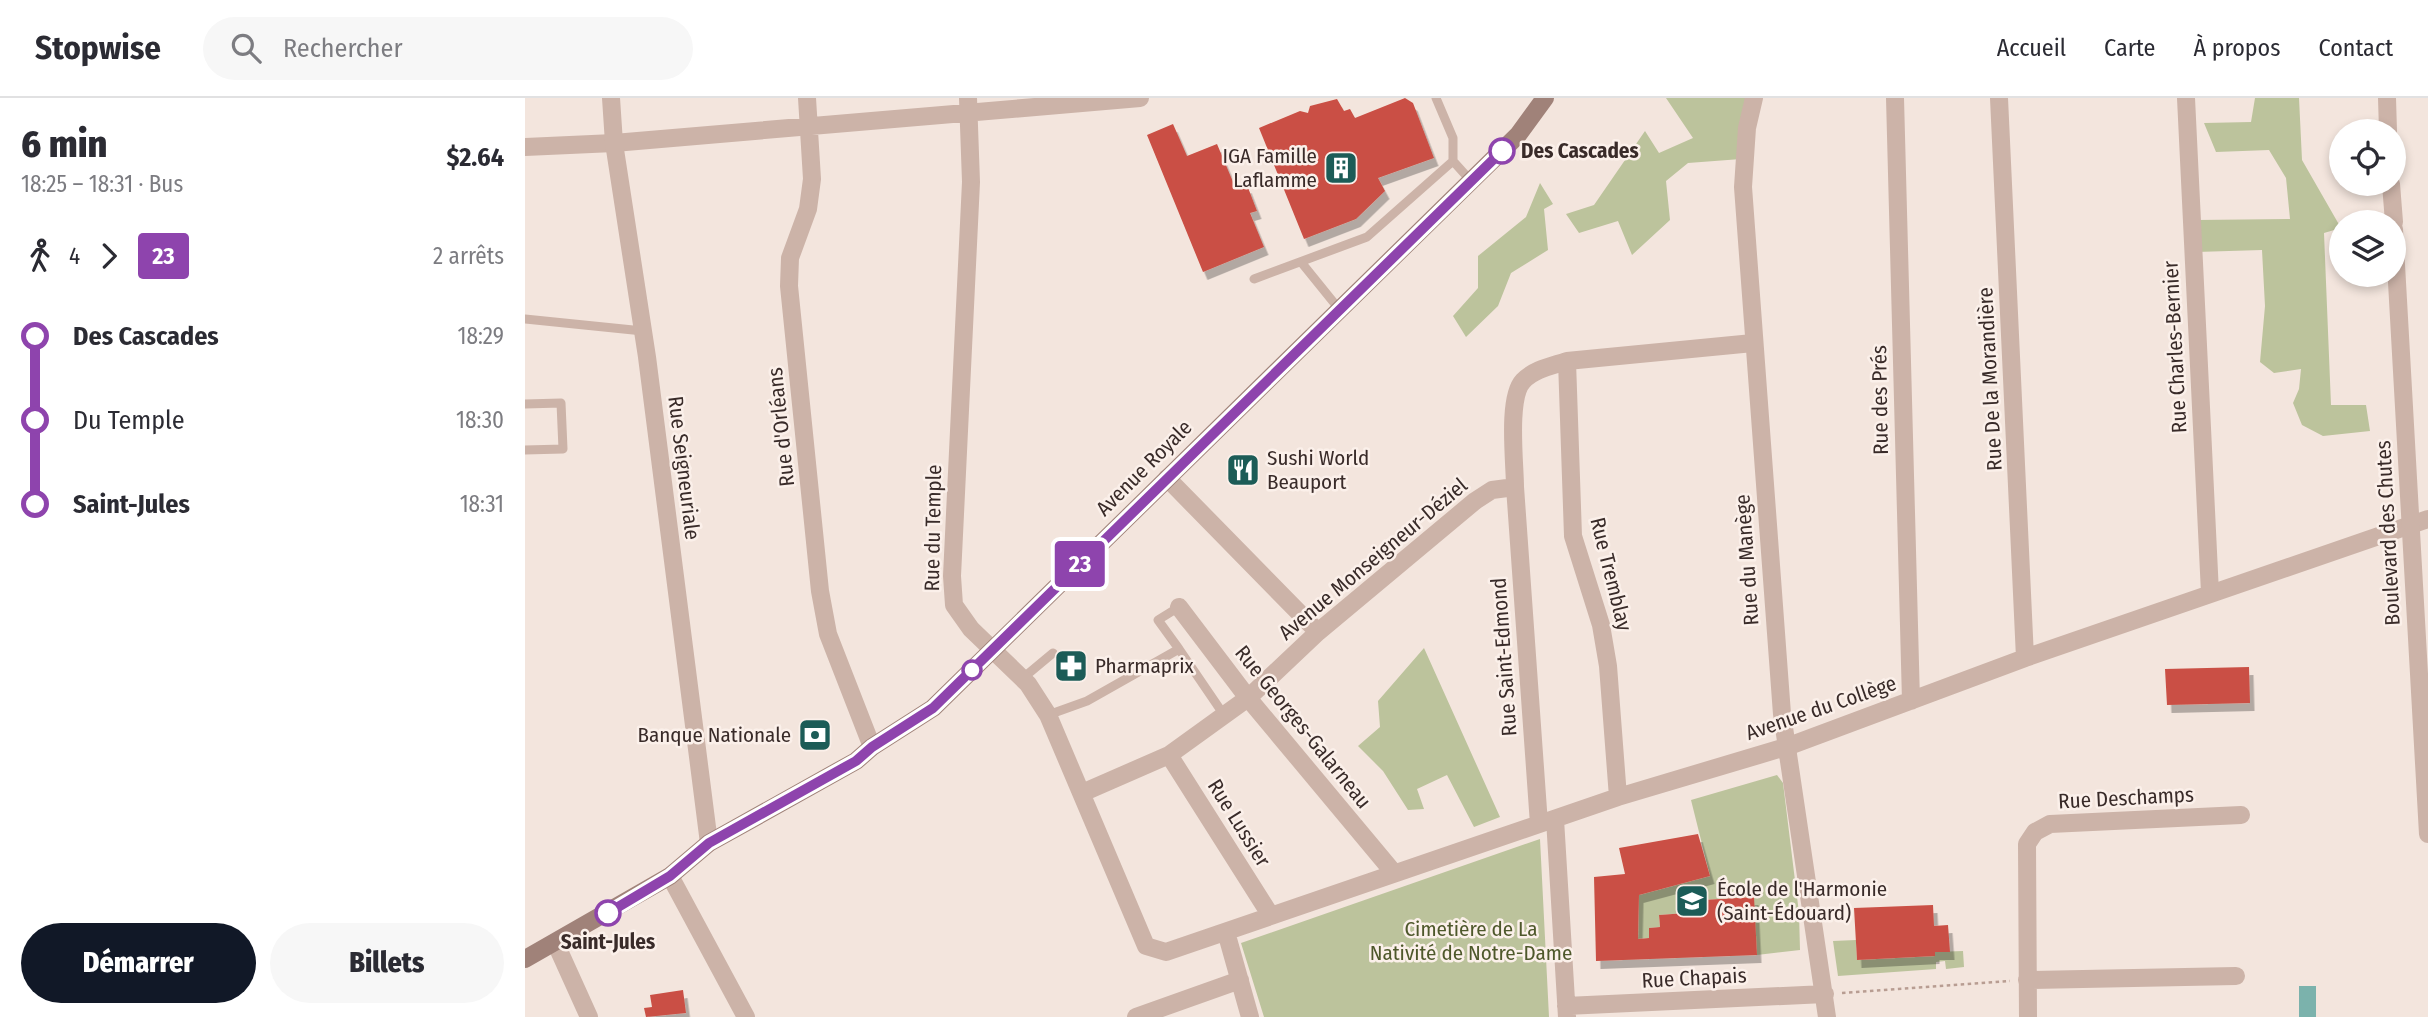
<!DOCTYPE html>
<html lang="fr">
<head>
<meta charset="utf-8">
<style>
  body { margin:0; font-family:"Fira Sans Condensed",sans-serif; background:#f7f7f7; color:#2b2b33; height:100vh; display:flex; flex-direction:column; font-size:26px; white-space:nowrap }
  * { box-sizing:border-box; margin:0 }
  p { font-size:23px; color:#7c7c81 }
  .icon { flex:none; width:38px; height:38px; fill:none; stroke:currentColor; stroke-width:2; stroke-linecap:round; stroke-linejoin:round }
  .map { position:relative; flex:1; overflow:hidden }
  .sheet { display:flex; flex-direction:column; background:#fff; width:525px }
  .sheet>* { flex:none }
  .badge { padding:0 14px; border-radius:5px; font-size:24px; line-height:46px }
  .buttons { position:absolute; left:1804px; top:21px; display:grid; gap:14px }
  .buttons a { display:grid; place-items:center; width:77px; height:77px; border-radius:50%; background:#fff; box-shadow:0 4px 10px #0003; font-size:35px }
  .map>.badge { position:absolute; translate:-50% -50%; box-shadow:0 0 0 4px #fff }
  .legs { display:flex; align-items:center; gap:10px; height:77px; padding:0 21px; font-size:23px }
  .legs p { margin-inline-start:auto }
  .overview { display:flex; align-items:center; justify-content:space-between; height:119px; padding:0 21px }
  h1 { font-size:38px; font-weight:800; line-height:52px }
  .button { display:flex; gap:14px; margin-top:auto; padding:14px 21px }
  .button a { flex:1; height:80px; border-radius:42px; background:#111827; color:#fff; font-size:28px; font-weight:800; line-height:80px; text-align:center }
  .button a+a { background:#f7f7f7; color:#2b2b33 }
  ul { padding:0 21px; list-style:none }
  li { display:flex; align-items:center; gap:24px; height:84px; font-size:26px }
  li i { display:grid; place-items:center; width:10px; height:100%; margin:0 9px; background:currentColor }
  li i::after { content:''; width:18px; height:18px; margin:-9px; border:5px solid; border-radius:50%; background:#fff }
  li p { margin-inline-start:auto }
  li:first-child i { background:linear-gradient(#0000 50%,currentColor 0) }
  li:last-child i { background:linear-gradient(currentColor 50%,#0000 0) }
  header { display:flex; align-items:center; gap:42px; box-sizing:border-box; height:98px; padding:0 35px; background:#fff; border-bottom:2px solid #e1e1e2 }
  header strong { font-size:33px }
  nav { display:flex; gap:38px; margin-inline-start:auto; font-size:24px }
  .search { width:490px; height:63px; background:#f7f7f7; display:flex; align-items:center; gap:18px; box-sizing:border-box; padding:0 24px; border-radius:38px; color:#7c7c81; font-size:26px }
  main { display:flex; flex:1; min-height:0 }
  .map>svg:first-child { display:block }
</style>
</head>
<body>
<header>
<strong>Stopwise</strong>
<div class="search"><svg class="icon" aria-label="search" viewBox="0 0 24 24"><circle cx="10" cy="10" r="6"/><path d="M15 15l6 6"/></svg>Rechercher</div>
<nav><a>Accueil</a><a>Carte</a><a>À propos</a><a>Contact</a></nav>
</header>
<main>
<section class="sheet">
<div class="overview"><div><h1>6 min</h1><p>18:25 – 18:31 · Bus</p></div><b>$2.64</b></div>
<div class="legs"><svg class="icon" aria-label="walk" viewBox="0 0 24 24"><circle cx="13" cy="4" r="2"/><path d="M13 8l-2 6 4 7M11 14l-3 7M7 12l3-4h3l4 4"/></svg>4<svg class="icon" aria-label="forward" viewBox="0 0 24 24"><path d="M9 5l7 7-7 7"/></svg><b class="badge" style="background:#8e44ad;color:#fff">23</b><p>2 arrêts</p></div>
<ul>
<li><i style="color:#8e44ad"></i><b>Des Cascades</b><p>18:29</p></li>
<li><i style="color:#8e44ad"></i><span>Du Temple</span><p>18:30</p></li>
<li><i style="color:#8e44ad"></i><b>Saint-Jules</b><p>18:31</p></li>
</ul>
<div class="button"><a>Démarrer</a><a>Billets</a></div>
</section>
<div class="map">
<svg width="1903" height="919" viewBox="0 0 1903 919">
  <defs>
    <filter id="shadow"><feDropShadow dx="4.5" dy="8" stdDeviation="0" flood-color="#0004"/></filter>
  </defs>
  <rect width="100%" height="100%" fill="#f3e5dd"/>
  <path fill="#bcc39c" d="M1141,0H1225L1216,61L1163,65L1141,83L1145,122L1107,157L1093,123L1054,135L1041,116L1069,107L1120,33L1134,55L1168,40Z
    M1730,0H1774L1777,62L1816,130L1799,135L1806,307H1841L1845,333L1798,338L1777,327L1768,305L1774,291L1776,271L1749,275L1735,264L1740,208L1737,152L1671,154L1672,122L1765,121L1761,80L1744,52L1691,54L1679,25L1726,24Z
    M1015,85L1028,106L1019,111L1023,152L986,175L973,208L941,239L928,218L953,190V158L1001,119Z
    M899,550L975,719L949,729L922,677L892,691L899,711L883,712L858,673L833,648L855,629L853,603Z
    M1252,677L1258,685L1274,815L1275,852L1232,857L1228,799L1161,803V815L1134,817L1135,829L1124,830V840L1113,841L1114,797L1185,778L1166,702Z
    M1015,741L1024,919H739L716,845Z
    M1331,842L1332,862L1409,858L1410,854L1438,853L1439,869L1421,871L1420,863L1411,864V871L1313,878L1308,843Z"/>
  <path fill="#7bb2ac" d="M1774,888H1791V919H1774Z"/>
  <path fill="#ca5044" filter="url(#shadow)" d="M880,0L888,5L909,60L853,80L860,93L831,121L779,141L734,30L775,13L783,15L785,8L812,1L819,13L825,11L830,20Z
    M648,26L662,58L692,46L711,91L722,87L732,113L725,115L739,149L678,174L622,37Z
    M1724,569L1725,605L1642,607L1640,571Z
    M1173,736L1185,778L1114,797L1113,841L1124,840V830L1135,829L1134,817L1161,815V803L1229,799L1232,857L1071,863L1069,779L1100,776L1094,750Z
    M1408,807L1409,828L1423,827L1425,854H1410V858L1332,862L1329,810Z
    M158,892L161,915L121,919L119,910L127,909L125,897Z"/>
  <g fill="none" stroke-linecap="round" stroke-linejoin="round">
    <path stroke="#b89d92" stroke-width="2.5" stroke-dasharray="3.5 3.5" stroke-linecap="butt" d="M1317,895L1485,883"/>
    <path stroke="#ccb3a8" stroke-width="9" d="M928,63L946,83
      M776,164L814,211
      M729,181L842,139L928,63V40L911,0
      M0,221L118,233
      M0,306L36,305L38,351L0,352
      M654,509L633,522L654,551
      M498,580L528,555
      M523,617L562,603L654,551L699,617"/>
    <path stroke="#ccb3a8" stroke-width="18" d="M282,0L287,81L283,111L265,160L264,188L295,493L303,536L347,649
      M443,0L446,84L427,478L429,507L446,531L503,586L523,617L621,848L641,854L1093,699L1264,648L1500,560L1903,421
      M1229,0L1222,30L1218,89L1257,616L1302,919
      M1370,0L1386,603
      M1474,0L1500,560
      M1661,0L1685,495
      M0,49L89,45L615,0
      M1042,263L1048,438L1076,527L1083,568L1093,699
      M642,380L793,534
      M990,389L1014,726
      M654,509L723,600L869,775
      M644,657L746,818
      M557,695L644,657L723,600L793,534L950,403L967,392L990,389C990,366 982,300 998,283C1009,271 1027,268 1042,263L1228,245
      M1030,721L1042,919
      M145,778L221,919
      M701,834L725,919
      M31,846L64,919
      M1502,882L1711,878
      M1041,908L1300,896
      M611,919L715,882
      M1503,919L1502,746L1510,734L1525,726L1716,717"/>
    <path stroke="#ccb3a8" stroke-width="18" d="M86,0L89,45L122,259L184,745
      M1862,0L1863,33
      M1866,86L1869,124
      M1869,131L1903,736"/>
    <path stroke="#a08279" stroke-width="18" d="M0,861L145,778L184,745L331,663L347,649L408,610L993,37L1020,0"/>
  </g>
  <g fill="none" stroke-linecap="round" stroke-linejoin="round">
    <defs>
      <path id="line-1" d="M83,815L145,778L184,745L331,663L347,649L408,610L977,53"/>
    </defs>
    <use href="#line-1" stroke="#fff" stroke-width="16"/>
    <use href="#line-1" stroke="#8e44ad" stroke-width="10"/>
  </g>
  <defs>
    <symbol id="building-square" viewBox="-11 -11 22 22"><rect x="-9" y="-9" width="18" height="18" rx="4" fill="#1c5c57" stroke="#fbf0ea"/><path d="M-4-6H4V6H1V3H-1V6H-4ZM-2.5-4.3h1.7v1.8h-1.7ZM.8-4.3h1.7v1.8H.8ZM-2.5-1h1.7V.8h-1.7ZM.8-1h1.7V.8H.8Z" fill="#fff"/></symbol>
    <symbol id="restaurant-square" viewBox="-11 -11 22 22"><rect x="-9" y="-9" width="18" height="18" rx="4" fill="#1c5c57" stroke="#fbf0ea"/><path d="M-5-6h1v4h1v-4h1v4h1v-4h1v5L-1.5 .5V6h-2V.5L-5-1ZM5-6V6H3V1.5H1.5Q1.5-4 5-6Z" fill="#fff"/></symbol>
    <symbol id="pharmacy-square" viewBox="-11 -11 22 22"><rect x="-9" y="-9" width="18" height="18" rx="4" fill="#1c5c57" stroke="#fbf0ea"/><path d="M-2-6h4v4h4v4h-4v4h-4v-4h-4v-4h4Z" fill="#fff"/></symbol>
    <symbol id="bank-square" viewBox="-11 -11 22 22"><rect x="-9" y="-9" width="18" height="18" rx="4" fill="#1c5c57" stroke="#fbf0ea"/><path d="M-6-4H6V4H-6ZM0-2.3a2.3 2.3 0 1 0 0 4.6a2.3 2.3 0 1 0 0-4.6Z" fill="#fff"/></symbol>
    <symbol id="school-square" viewBox="-11 -11 22 22"><rect x="-9" y="-9" width="18" height="18" rx="4" fill="#1c5c57" stroke="#fbf0ea"/><path d="M0-5L7-2L0 1L-7-2ZM-4 1L0 2.5L4 1V4Q0 6-4 4Z" fill="#fff"/></symbol>
  </defs>
  <g fill-rule="evenodd">
    <use href="#building-square" x="797" y="51" width="38" height="38"/>
    <use href="#restaurant-square" x="699" y="353" width="38" height="38"/>
    <use href="#pharmacy-square" x="527" y="549" width="38" height="38"/>
    <use href="#bank-square" x="271" y="618" width="38" height="38"/>
    <use href="#school-square" x="1148" y="784" width="38" height="38"/>
  </g>
  <g fill="#fff" stroke="#8e44ad" stroke-width="3.5">
    <circle cx="977" cy="53" r="12"/>
    <circle cx="447" cy="572" r="9"/>
    <circle cx="83" cy="815" r="12"/>
  </g>
  <g text-anchor="middle" dominant-baseline="central" stroke-width="5" stroke-linejoin="round" paint-order="stroke">
    <g font-size="21" font-weight="bold" fill="#392b29" stroke="#fbf0ea" text-anchor="start">
      <text x="996" y="53">Des Cascades</text>
      <text x="83" y="844" text-anchor="middle">Saint-Jules</text>
    </g>
    <g font-size="21" fill="#392b29" stroke="#fbf0ea" text-anchor="start">
      <text x="792" y="58" text-anchor="end">IGA Famille<tspan x="792" dy="24">Laflamme</tspan></text>
      <text x="742" y="360">Sushi World<tspan x="742" dy="24">Beauport</tspan></text>
      <text x="570" y="568">Pharmaprix</text>
      <text x="266" y="637" text-anchor="end">Banque Nationale</text>
      <text x="1192" y="791">École de l'Harmonie<tspan x="1192" dy="24">(Saint-Édouard)</tspan></text>
    </g>
    <g font-size="21" fill="#392b29" stroke="#fbf0ea">
      <text transform="translate(1650 249) rotate(-93)">Rue Charles-Bernier</text>
      <text transform="translate(1465 281) rotate(-93)">Rue De la Morandière</text>
      <text transform="translate(1355 302) rotate(-91)">Rue des Prés</text>
      <text transform="translate(256 329) rotate(-96)">Rue d'Orléans</text>
      <text transform="translate(159 370) rotate(83)">Rue Seigneuriale</text>
      <text transform="translate(619 370) rotate(-45)">Avenue Royale</text>
      <text transform="translate(408 430) rotate(-89)">Rue du Temple</text>
      <text transform="translate(1863 435) rotate(-93)">Boulevard des Chutes</text>
      <text transform="translate(848 461) rotate(-40)">Avenue Monseigneur-Déziel</text>
      <text transform="translate(1222 462) rotate(-94)">Rue du Manège</text>
      <text transform="translate(1086 476) rotate(76)">Rue Tremblay</text>
      <text transform="translate(979 559) rotate(-94)">Rue Saint-Edmond</text>
      <text transform="translate(1296 610) rotate(-19)">Avenue du Collège</text>
      <text transform="translate(778 629) rotate(51)">Rue Georges-Galarneau</text>
      <text transform="translate(1601 700) rotate(-3)">Rue Deschamps</text>
      <text transform="translate(714 725) rotate(58)">Rue Lussier</text>
      <text transform="translate(1169 880) rotate(-3)">Rue Chapais</text>
    </g>
    <g font-size="21" fill="#4e582b" stroke="#fbf0ea">
      <text x="946" y="831">Cimetière de La<tspan x="946" dy="24">Nativité de Notre-Dame</tspan></text>
    </g>
  </g>
</svg>
<div class="buttons">
<a><svg class="icon" aria-label="locate" viewBox="0 0 24 24"><circle cx="12" cy="12" r="6"/><path d="M12 2v4M12 18v4M2 12h4M18 12h4"/></svg></a>
<a><svg class="icon" aria-label="layers" viewBox="0 0 24 24"><path d="M12 4l9 5-9 5-9-5zM3 14l9 5 9-5"/></svg></a>
</div>
<b class="badge" style="left:555px;top:466px;background:#8e44ad;color:#fff">23</b>
</div>
</main>
</body>
</html>
